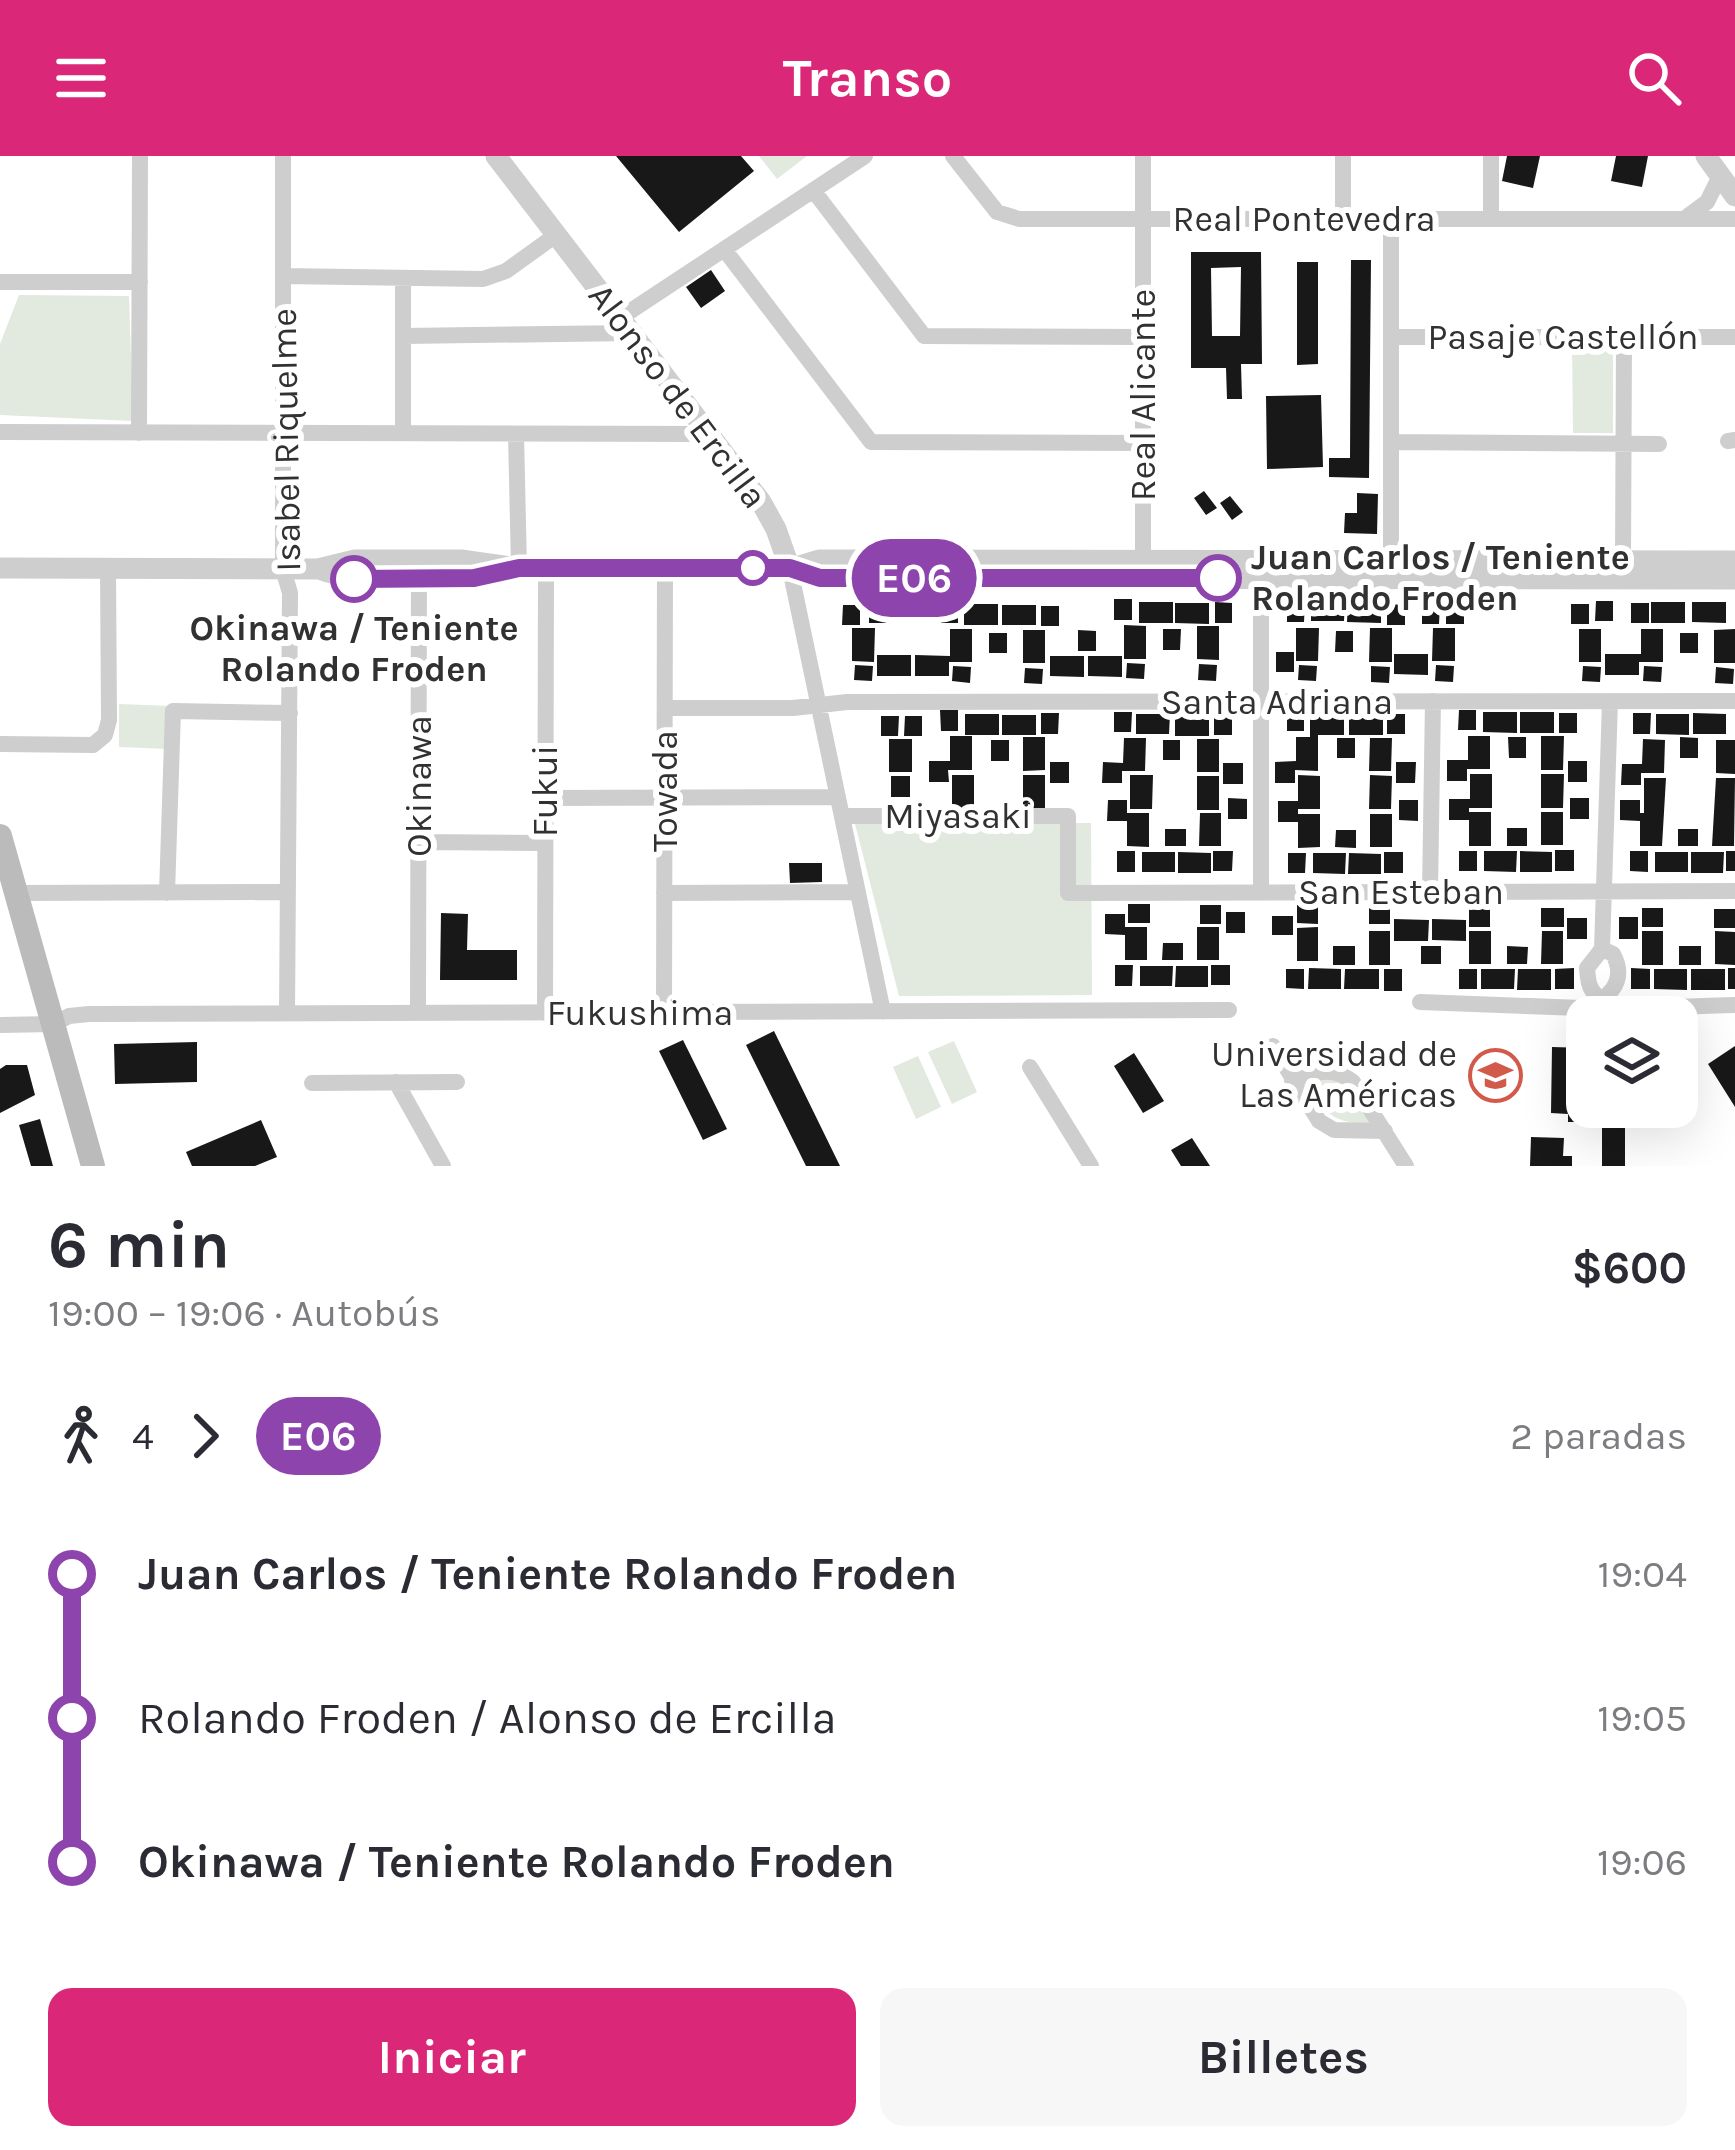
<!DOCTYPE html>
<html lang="es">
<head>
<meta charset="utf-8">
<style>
  body { margin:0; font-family:Karla,sans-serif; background:#f7f7f7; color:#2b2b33; height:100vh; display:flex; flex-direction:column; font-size:45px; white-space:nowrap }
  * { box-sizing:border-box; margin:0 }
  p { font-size:39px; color:#7c7c81 }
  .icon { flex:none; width:66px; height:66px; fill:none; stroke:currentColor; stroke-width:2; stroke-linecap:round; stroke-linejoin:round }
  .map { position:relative; height:1010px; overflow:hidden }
  .sheet { display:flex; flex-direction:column; background:#fff; flex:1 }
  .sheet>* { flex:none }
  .badge { padding:0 24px; border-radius:39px; font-size:42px; line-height:78px }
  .tools { position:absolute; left:1566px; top:840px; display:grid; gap:24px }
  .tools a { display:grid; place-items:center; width:132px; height:132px; border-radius:24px; background:#fff; box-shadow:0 12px 48px #0002; font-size:60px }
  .map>.badge { position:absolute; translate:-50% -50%; box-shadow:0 0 0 6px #fff }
  .legs { display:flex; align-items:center; gap:18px; height:132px; padding:0 48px; font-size:39px }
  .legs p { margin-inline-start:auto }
  .overview { display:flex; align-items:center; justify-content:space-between; height:204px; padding:0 48px }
  h1 { font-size:66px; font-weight:700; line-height:90px }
  .button { display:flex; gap:24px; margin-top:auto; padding:24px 48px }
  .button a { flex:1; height:138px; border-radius:24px; background:#db2777; color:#fff; font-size:48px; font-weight:700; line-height:138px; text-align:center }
  .button a+a { background:#f7f7f7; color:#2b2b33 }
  ul { padding:0 48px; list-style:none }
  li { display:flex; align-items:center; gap:42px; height:144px; font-size:45px }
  li i { display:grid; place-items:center; width:18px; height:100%; margin:0 15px; background:currentColor }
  li i::after { content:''; width:30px; height:30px; margin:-15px; border:9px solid; border-radius:50%; background:#fff }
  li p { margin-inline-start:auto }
  li:first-child i { background:linear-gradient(#0000 50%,currentColor 0) }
  li:last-child i { background:linear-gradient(currentColor 50%,#0000 0) }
  header { display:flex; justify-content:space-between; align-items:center; height:156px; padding:0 48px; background:#db2777; color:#fff; font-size:54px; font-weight:700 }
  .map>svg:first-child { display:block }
</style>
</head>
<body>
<header><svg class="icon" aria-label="menu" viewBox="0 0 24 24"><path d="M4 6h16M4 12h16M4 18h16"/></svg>Transo<svg class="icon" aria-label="search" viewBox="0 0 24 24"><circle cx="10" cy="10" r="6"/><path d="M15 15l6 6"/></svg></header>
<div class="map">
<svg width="1735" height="1010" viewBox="0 0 1735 1010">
  <rect width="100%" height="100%" fill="#fff"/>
  <path fill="#e2e9de" d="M759,0H807L777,23Z
    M19,139L129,140L133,265L0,259V188Z
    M1572,188H1613V277H1573Z
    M119,548L171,550L169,593L119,591Z
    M1091,667L1092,839L899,840L855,668Z
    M954,885L977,936L952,948L928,896Z
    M918,900L941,951L916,963L893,911Z
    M1329,919L1343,924L1373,968C1332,967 1329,960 1305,928Z"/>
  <path fill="#181818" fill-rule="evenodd" d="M616,0H741L754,15L679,76Z
    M1507,0H1540L1533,32L1502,25Z
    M1616,0H1648L1642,31L1611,25Z
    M1191,96H1261L1262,208H1241L1242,243H1227L1226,212H1191ZM1241,111L1240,180H1212L1211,112Z
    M1351,104H1371L1369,322L1329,321V302H1350Z
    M1297,106H1318V208L1297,209Z
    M711,114L725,135L701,152L686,131Z
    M1321,239L1323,311L1267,313L1266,240Z
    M1204,335L1217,352L1206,359L1194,342Z
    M1357,337L1378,338L1377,378L1344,377L1345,357H1357Z
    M1230,340L1243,356L1232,364L1220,347Z
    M1114,443H1132V464H1114Z
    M1311,444H1345L1344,465H1311Z
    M1287,445H1305L1304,466H1287Z
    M1596,445H1613V465H1595Z
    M1139,446H1173V467H1139Z
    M1215,446L1232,447V467H1215Z
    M1348,446H1381V467L1347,466Z
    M1651,446H1685V467H1651Z
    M1692,446H1726V467L1692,466Z
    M869,447H886V467H869Z
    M940,447H958V467H941Z
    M1175,447H1209V468L1175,467Z
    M1422,447L1440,448L1439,468H1422Z
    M1631,447H1649V467H1631Z
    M964,448H998V469H964Z
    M1387,448L1405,449V469H1387Z
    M1446,448H1464V468H1446Z
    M1571,448H1589V468H1571Z
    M843,449H860V469H842Z
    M1002,449H1036V469H1002Z
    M1041,450H1059V470H1041Z
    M1124,469L1146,470V503H1124Z
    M1197,470H1219V504L1197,503Z
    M852,472H875L874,506L852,505Z
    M1296,472H1319L1318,505H1296Z
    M1370,472H1392V506H1369Z
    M1433,472H1455V505H1432Z
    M950,473H972V506H949V520H915V499L950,500Z
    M1163,473H1181L1180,494H1163Z
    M1579,473H1601V506H1579Z
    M1641,473H1663V506H1639V519H1605V498H1641Z
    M1735,473V507H1714V474Z
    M1023,474H1045V507H1023Z
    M1078,474L1096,475V495H1078Z
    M1336,475H1353V496H1335Z
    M989,477H1007V497H989Z
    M1680,477H1698V497H1680Z
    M1276,496H1294V516H1276Z
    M1394,498H1428V519L1394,518Z
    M877,499H911V520H877Z
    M1050,500H1084V521L1050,520Z
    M1088,500H1122V521L1088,520Z
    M1127,507L1145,508L1144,523L1126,522Z
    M1199,508L1217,509L1216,525L1198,524Z
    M855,509L873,510L872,525L854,524Z
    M1299,509L1317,510L1316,525L1298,524Z
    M1436,509L1454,510L1453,526L1435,525Z
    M953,510L971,511L970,527L952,525Z
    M1371,510L1390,511L1389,527L1371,526Z
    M1583,510L1601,511L1600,526L1582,525Z
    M1644,510L1662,511L1661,526L1643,525Z
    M1716,511L1734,513L1733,528L1715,527Z
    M1025,512L1043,513L1042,528L1024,527Z
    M940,554H958V575H941Z
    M1459,554H1476V574H1458Z
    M1287,555H1304V575H1287Z
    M1114,556H1132L1131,576H1114Z
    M1483,556H1517V577L1483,576Z
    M1520,556H1554V577H1520Z
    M1041,557H1059L1058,578H1041Z
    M1559,557H1577V577H1559Z
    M1633,557H1651L1650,578H1633Z
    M1693,557L1726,558V578H1693Z
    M965,558H999V579H965Z
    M1136,558H1170L1169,578H1136Z
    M1349,558L1383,559V579H1349Z
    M1387,558H1405V578H1387Z
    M1656,558H1689V579L1656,578Z
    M1002,559H1036V579H1002Z
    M1175,559H1209V580H1175Z
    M1214,559H1232V579H1214Z
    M1310,559H1344V579H1318V615L1295,614V627H1275V606L1296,605V581H1310Z
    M881,560H899L898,580H881Z
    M905,560H922V580H904Z
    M950,580H972V614H948L949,626H929V605H950Z
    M1468,580H1490V613H1467V625H1447V604H1468Z
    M1541,580H1564L1563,614H1541Z
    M1023,581H1045V614L1023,615Z
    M1508,581H1526V602H1509Z
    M1680,581L1698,582V602H1680Z
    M1124,582H1146L1145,615H1122V627H1102L1103,606L1123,607Z
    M1337,582H1355V602H1337Z
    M1370,582H1392L1391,615H1369Z
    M889,583H912V616H889Z
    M1197,583H1219V616H1197Z
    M1643,583L1665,584L1664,617H1641V629H1621L1622,608H1642Z
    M991,584H1009V605H991Z
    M1163,584H1180V604H1163Z
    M1716,584H1735V618L1716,617Z
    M1568,605H1587V626H1568Z
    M1050,606H1069V627H1050Z
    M1396,606H1416L1415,627H1396Z
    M1223,607H1243V628H1223Z
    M1470,618H1492V652H1469V656H1491V690H1469V664H1449V643H1470Z
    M1541,618H1564L1563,652H1541Z
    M952,619H974V652H952Z
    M1023,619H1045V652H1023Z
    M1130,619H1153L1152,653H1130Z
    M1298,619L1320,620V653H1298V658H1320V691L1298,692V666H1278V645H1298Z
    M1370,619L1392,620L1391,653H1369Z
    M891,620H910V641H891Z
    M1197,620H1219V654H1197Z
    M1644,622H1666L1662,690H1640V665L1620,664V644H1640V657H1644Z
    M1716,622H1735L1734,690H1712Z
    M1228,642L1247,643V663H1228Z
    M1570,642H1589V663H1570Z
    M1108,644H1127V657H1149V691L1127,690V665H1107Z
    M1399,644H1418V665L1399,664Z
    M1541,656H1563V689H1541Z
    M1200,657H1221V690H1199Z
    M1370,658H1392V691H1370Z
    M1507,672H1527V690H1507Z
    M1165,673H1186V690H1165Z
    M1678,673H1698V690H1678Z
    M1336,674H1356V692L1335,691Z
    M1555,694H1574V715H1555Z
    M1117,695H1135V716H1117Z
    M1213,695H1233L1232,715H1213Z
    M1459,695H1477V715H1459Z
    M1484,695H1517L1516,716L1484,715Z
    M1520,695L1552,696V716H1520Z
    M1630,695H1648V716L1630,715Z
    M1726,695H1735V715H1726Z
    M1142,696H1175V716H1142Z
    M1178,696L1211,697V717H1178Z
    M1384,696H1403V717H1384Z
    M1655,696H1688V716H1655Z
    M1691,696H1724L1723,717H1691Z
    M1288,697H1306L1305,717H1288Z
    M1313,697H1346L1345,718L1313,717Z
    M1349,697L1381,698V718H1348Z
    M789,707H822V726L790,727Z
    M1128,748H1150V767H1128Z
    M1200,749H1221V768H1200Z
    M1297,749H1318V768L1297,767Z
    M1369,749H1390V768H1369Z
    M1469,752H1490V771H1469Z
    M1541,752H1564V771H1541Z
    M1642,752H1663V771H1642Z
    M1714,753H1735V772H1714Z
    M1226,756H1245V777H1226Z
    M441,757L468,758L467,794H517V824H440Z
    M1105,758H1125V771H1147V804H1125V779L1105,778Z
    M1272,760H1293V779H1272Z
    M1619,761H1638V783H1619Z
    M1567,762H1587V783H1567Z
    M1394,763L1429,764L1428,785H1394Z
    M1432,763L1466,764V785L1432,784Z
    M1197,771H1219V804H1197Z
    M1318,771V805H1297V772Z
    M1369,775H1390V809H1369Z
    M1469,775H1491V808H1469Z
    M1542,775H1563V808H1541Z
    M1642,775H1663V809H1642Z
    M1715,775L1735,776V809L1715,808Z
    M1163,787H1183V804H1162Z
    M1333,790H1355V809H1333Z
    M1421,790H1441V808H1421Z
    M1507,790L1528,791L1527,808H1507Z
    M1679,790H1701V809H1679Z
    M1115,809H1133L1132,830H1115Z
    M1211,809H1230V829H1211Z
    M1140,810H1173L1172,830H1140Z
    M1176,810H1208V831H1175Z
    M1309,812L1341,813V833H1308Z
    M1574,812V833H1555V813Z
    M1631,812L1650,813V833H1631Z
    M1728,812H1735V833H1728Z
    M1286,813H1304V833L1286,832Z
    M1345,813H1379V833H1344Z
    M1384,813H1402V835H1384Z
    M1459,813H1477V833H1459Z
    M1481,813H1515L1514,833H1481Z
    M1518,813H1551V834H1517Z
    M1654,813H1687V834L1654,833Z
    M1691,813H1725V834H1691Z
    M774,875L840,1010H806L746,889Z
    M683,884L727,973L703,984L659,895Z
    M197,886V926L115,928L114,888Z
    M1735,890V951L1708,908Z
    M1552,891L1587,892V951H1631V961H1625V1010H1602V968L1616,969L1617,961L1577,960V966H1568V958L1551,957Z
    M1134,897L1164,945L1143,957L1114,910Z
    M6,909H27L35,939L0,957V913Z
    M40,963L53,1010H31L19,969Z
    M261,964L277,1001L255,1010H192L186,996Z
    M1531,981L1564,982L1563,1000H1572V1010H1530Z
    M1192,982L1210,1010H1181L1171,994Z"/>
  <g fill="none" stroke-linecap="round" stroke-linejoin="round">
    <path stroke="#cecece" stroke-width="16" d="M283,0V413L290,437L287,857
      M953,0L997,56L1019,63H1735
      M1491,0V62
      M813,34L924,180L1143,181
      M1688,60L1707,46L1720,20
      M1343,63V0
      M724,93L871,286L1143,287
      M283,120L483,123L506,115L556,79
      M0,126H140
      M620,162L865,0
      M403,180L632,177
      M1391,181H1735
      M0,276L709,278
      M139,277L140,0
      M403,277V122
      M516,278L519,412
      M1728,285L1735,284
      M1391,286L1659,288
      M1143,405V0
      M1391,405V63
      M1623,405L1624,181
      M790,413L883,856
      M1610,545L1602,793L1587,812C1588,822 1588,832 1596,839C1620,858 1703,849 1735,849
      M665,552H793L847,546L1735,545
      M0,588L93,589L105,579L109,564L108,412
      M545,642L838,641
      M842,660H1068V737L1735,735
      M419,686L545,687
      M1261,735V412
      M1430,736L1433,545
      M16,737L288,736
      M167,737L173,555L290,557
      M664,737L858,736
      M1420,846L1581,852C1608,845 1628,826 1613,798L1602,793
      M418,855L419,412
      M545,857L546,412
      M664,858L665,412
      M0,869L54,868L69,860L89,858L1229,854
      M1273,890L1319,965L1334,974L1385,975
      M1030,911L1091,1010
      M1292,924C1316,917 1332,909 1353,926L1406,1010
      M396,926L443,1010
      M312,927L457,926"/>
    <path stroke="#cecece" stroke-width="21" d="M496,0L761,346L776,373L790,413
      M1706,0L1735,40
      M0,412L318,413L355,404H461L519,412L790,413L819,404L1735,405
      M319,413C359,429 479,429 518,412
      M790,413L820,422L1735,423"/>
    <path stroke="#bbb" stroke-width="24" d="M0,680L93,1010"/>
  </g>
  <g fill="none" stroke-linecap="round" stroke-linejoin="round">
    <defs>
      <path id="line-1" d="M354,423L474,422L519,412H790L820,422H1218"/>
    </defs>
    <use href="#line-1" stroke="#fff" stroke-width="27"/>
    <use href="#line-1" stroke="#8e44ad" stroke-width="18"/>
  </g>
  <defs>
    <symbol id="university-ring" viewBox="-11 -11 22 22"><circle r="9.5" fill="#fff" stroke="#d15a4b" stroke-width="1.5"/><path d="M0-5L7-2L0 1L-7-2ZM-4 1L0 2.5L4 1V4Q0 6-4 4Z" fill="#d15a4b"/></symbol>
  </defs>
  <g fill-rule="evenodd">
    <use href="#university-ring" x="1466" y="890" width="59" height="59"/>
  </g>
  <g fill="#fff" stroke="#8e44ad" stroke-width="6">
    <circle cx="753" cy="412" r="15"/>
    <circle cx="1218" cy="422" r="21"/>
    <circle cx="354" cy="423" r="21"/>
  </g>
  <g text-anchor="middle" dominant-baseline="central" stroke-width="12" stroke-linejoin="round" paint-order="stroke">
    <g font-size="36" fill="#313131" stroke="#fff">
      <text x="1304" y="63">Real Pontevedra</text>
      <text x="1563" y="181">Pasaje Castellón</text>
      <text transform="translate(1143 239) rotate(-90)">Real Alicante</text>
      <text transform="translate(678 240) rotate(53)">Alonso de Ercilla</text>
      <text transform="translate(286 284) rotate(-91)">Isabel Riquelme</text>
      <text x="1277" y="546">Santa Adriana</text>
      <text transform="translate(419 630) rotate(-90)">Okinawa</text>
      <text transform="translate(545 635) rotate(-90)">Fukui</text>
      <text transform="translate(665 635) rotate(-90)">Towada</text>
      <text x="958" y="660">Miyasaki</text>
      <text x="1401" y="736">San Esteban</text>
      <text x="640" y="857">Fukushima</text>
    </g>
    <g font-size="36" font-weight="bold" fill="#313131" stroke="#fff" text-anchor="start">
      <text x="1251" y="401">Juan Carlos / Teniente<tspan x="1251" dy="41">Rolando Froden</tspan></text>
      <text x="354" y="472" text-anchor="middle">Okinawa / Teniente<tspan x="354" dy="41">Rolando Froden</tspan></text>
    </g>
    <g font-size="36" fill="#313131" stroke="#fff" text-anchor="end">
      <text x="1457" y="898">Universidad de<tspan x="1457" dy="41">Las Américas</tspan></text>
    </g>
  </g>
</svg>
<div class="tools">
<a><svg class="icon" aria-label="layers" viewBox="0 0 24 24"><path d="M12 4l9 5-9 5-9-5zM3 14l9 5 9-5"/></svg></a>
</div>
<b class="badge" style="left:914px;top:422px;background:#8e44ad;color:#fff">E06</b>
</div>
<section class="sheet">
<div class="overview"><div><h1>6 min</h1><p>19:00 – 19:06 · Autobús</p></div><b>$600</b></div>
<div class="legs"><svg class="icon" aria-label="walk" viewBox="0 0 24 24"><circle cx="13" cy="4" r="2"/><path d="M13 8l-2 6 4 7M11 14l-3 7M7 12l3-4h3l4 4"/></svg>4<svg class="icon" aria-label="forward" viewBox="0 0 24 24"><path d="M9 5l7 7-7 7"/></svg><b class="badge" style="background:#8e44ad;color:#fff">E06</b><p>2 paradas</p></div>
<ul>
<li><i style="color:#8e44ad"></i><b>Juan Carlos / Teniente Rolando Froden</b><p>19:04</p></li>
<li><i style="color:#8e44ad"></i><span>Rolando Froden / Alonso de Ercilla</span><p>19:05</p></li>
<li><i style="color:#8e44ad"></i><b>Okinawa / Teniente Rolando Froden</b><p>19:06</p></li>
</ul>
<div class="button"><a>Iniciar</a><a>Billetes</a></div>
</section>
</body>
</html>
